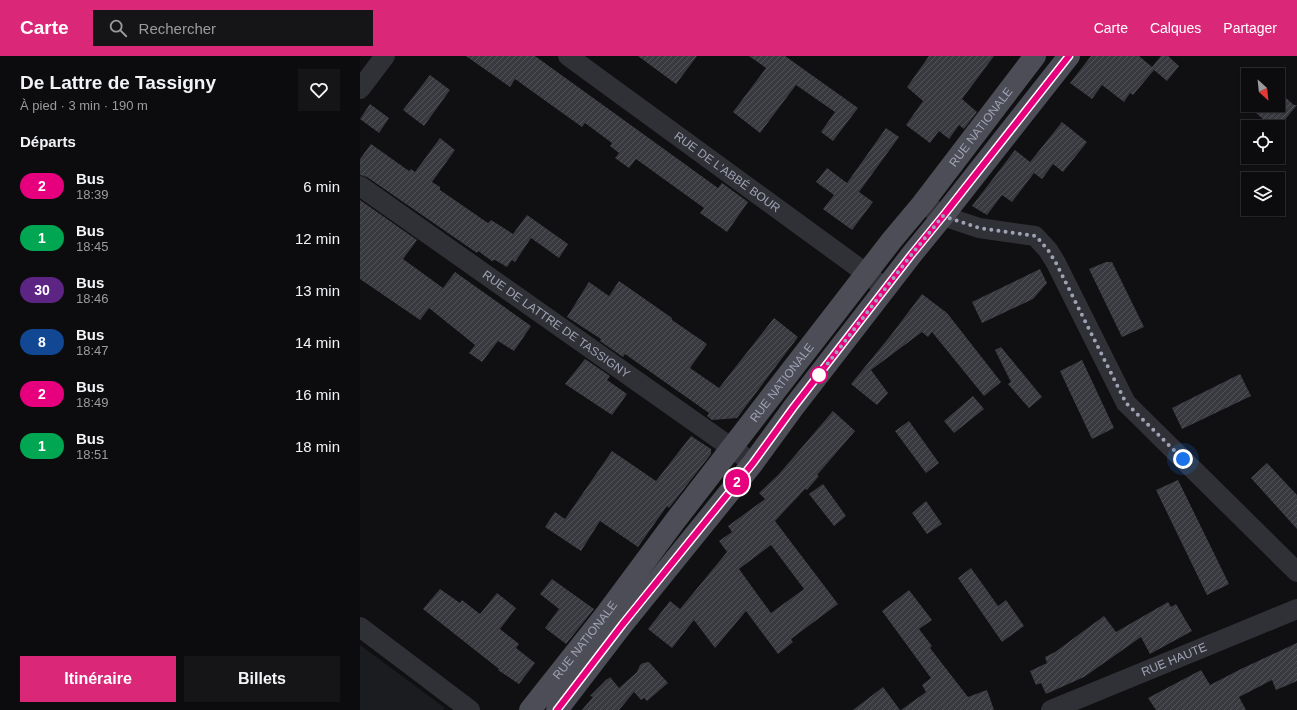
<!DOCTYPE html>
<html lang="fr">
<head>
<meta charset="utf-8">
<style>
  body { margin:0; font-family:Helvetica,sans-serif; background:#151517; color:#f1f3f6; height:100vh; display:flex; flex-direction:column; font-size:15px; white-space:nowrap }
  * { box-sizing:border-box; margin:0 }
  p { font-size:13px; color:#9a9b9e }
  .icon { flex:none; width:22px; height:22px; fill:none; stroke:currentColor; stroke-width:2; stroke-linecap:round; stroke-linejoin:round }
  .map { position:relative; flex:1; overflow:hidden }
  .sheet { display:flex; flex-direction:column; background:#0c0c0e; width:360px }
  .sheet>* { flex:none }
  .badge { padding:0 8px; border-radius:13px; font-size:14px; line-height:26px }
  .needle { width:26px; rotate:153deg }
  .buttons { position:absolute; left:881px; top:12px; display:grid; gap:8px }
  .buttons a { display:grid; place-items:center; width:44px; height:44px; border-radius:0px; background:#0c0c0e; box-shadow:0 1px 3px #0004,0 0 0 1px #2c2c2e; font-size:20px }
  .you { position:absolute; width:20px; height:20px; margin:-10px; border:3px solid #fff; border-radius:50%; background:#1a73e8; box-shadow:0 0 0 6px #1a73e833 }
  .map>.badge { position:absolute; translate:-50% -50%; box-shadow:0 0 0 2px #fff }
  h2 { padding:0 20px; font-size:15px; line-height:36px }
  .round { display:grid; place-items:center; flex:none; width:42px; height:42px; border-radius:0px; background:#151517 }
  .headline { display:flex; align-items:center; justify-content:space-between; height:68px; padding:0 20px }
  h1 { font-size:19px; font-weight:800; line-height:30px }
  .action { display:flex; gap:8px; margin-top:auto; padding:8px 20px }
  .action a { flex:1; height:46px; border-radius:0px; background:#db2777; color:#fff; font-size:16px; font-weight:800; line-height:46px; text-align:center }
  .action a+a { background:#151517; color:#f1f3f6 }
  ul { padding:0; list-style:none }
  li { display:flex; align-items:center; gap:12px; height:52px; padding:0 20px }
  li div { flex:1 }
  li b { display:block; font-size:15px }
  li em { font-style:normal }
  li .badge { min-width:44px; font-weight:700; text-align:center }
  header { display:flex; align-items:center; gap:24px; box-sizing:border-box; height:56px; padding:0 20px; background:#db2777; color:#fff }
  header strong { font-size:19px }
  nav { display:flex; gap:22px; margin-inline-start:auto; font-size:14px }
  .search { width:280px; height:36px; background:#151517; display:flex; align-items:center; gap:10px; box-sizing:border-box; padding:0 14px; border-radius:0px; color:#9a9b9e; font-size:15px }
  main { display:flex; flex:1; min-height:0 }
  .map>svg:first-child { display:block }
</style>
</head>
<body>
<header>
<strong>Carte</strong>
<div class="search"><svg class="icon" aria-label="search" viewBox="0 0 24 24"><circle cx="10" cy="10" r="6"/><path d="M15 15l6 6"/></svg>Rechercher</div>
<nav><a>Carte</a><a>Calques</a><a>Partager</a></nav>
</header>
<main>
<section class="sheet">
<div class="headline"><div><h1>De Lattre de Tassigny</h1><p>À pied · 3 min · 190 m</p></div><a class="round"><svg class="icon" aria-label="heart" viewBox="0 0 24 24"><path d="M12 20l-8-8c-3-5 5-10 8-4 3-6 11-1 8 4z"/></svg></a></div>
<h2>Départs</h2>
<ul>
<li><span class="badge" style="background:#e6007e;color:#fff">2</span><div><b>Bus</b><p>18:39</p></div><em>6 min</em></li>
<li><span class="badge" style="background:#00a651;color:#fff">1</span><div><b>Bus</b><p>18:45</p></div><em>12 min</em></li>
<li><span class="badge" style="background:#5c2483;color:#fff">30</span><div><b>Bus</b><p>18:46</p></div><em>13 min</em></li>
<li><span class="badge" style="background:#114793;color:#fff">8</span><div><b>Bus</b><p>18:47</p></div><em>14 min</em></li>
<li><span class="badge" style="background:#e6007e;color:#fff">2</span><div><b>Bus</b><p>18:49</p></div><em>16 min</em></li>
<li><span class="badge" style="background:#00a651;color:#fff">1</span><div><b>Bus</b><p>18:51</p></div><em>18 min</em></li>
</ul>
<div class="action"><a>Itinéraire</a><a>Billets</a></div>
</section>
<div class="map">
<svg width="937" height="654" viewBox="0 0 937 654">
  <defs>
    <pattern id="building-hatch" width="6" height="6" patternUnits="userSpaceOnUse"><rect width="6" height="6" fill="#393a40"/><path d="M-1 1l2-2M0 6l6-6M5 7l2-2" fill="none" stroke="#525359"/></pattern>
  </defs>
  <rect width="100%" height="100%" fill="#101012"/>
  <path fill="#1b1c1f" d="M0,589L85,652L83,654H0Z"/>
  <path fill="url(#building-hatch)" fill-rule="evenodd" d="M106,0H175L358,132L362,127L388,146L367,176L340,157L344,152L276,103L269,112L255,102L259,97L250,90L252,87L225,67L222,71L155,23L150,31Z
    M278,0H337L316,28Z
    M389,0H425L498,52L473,85L461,76L475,56L436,29L400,77L373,56L406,12Z
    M569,0H634L602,43L617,56L604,73L599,69L589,83L579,75L570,87L546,69L563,45L547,31Z
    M731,0H779L792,11L801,0H808L819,10L807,25L794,14L773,39L770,37L764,46L742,29L732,43L710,27Z
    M70,19L90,34L64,70L43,54Z
    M918,35L934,49H937L918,72V71H912L887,49H918Z
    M10,48L29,62L19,77L0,63Z
    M702,66L727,86L703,116L693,108L682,123L674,117L652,146L642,139L627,159L612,150L655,94L670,106Z
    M526,72L539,81L499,136L513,146L492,174L463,153L474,139L456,126L467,112L487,127Z
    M80,82L95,94L72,126L80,131V134L128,167L131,164L153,178L167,159L208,188L199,202L171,182L155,206L152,204L147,211L135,204L132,205L118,195L117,197L7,121L0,119V103L11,88L49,115L51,113L55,116Z
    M0,144L57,184L43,203L83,232L95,216L171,270L154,295L138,285L122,306L109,297L115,289L69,252L60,264L0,223Z
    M746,206H752L784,271L762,281L729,213Z
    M680,213L687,227L673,243L622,267L612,246Z
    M259,225L312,262V264L347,288L330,312L359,332L414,262L438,281L377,362L352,364L347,360L349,357L265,298L263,301L240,285L241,283L207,261L229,226L249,240Z
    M562,238L587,257L641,326L624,340L572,276L568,281L562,276L511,314L528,337L517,349L491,328L531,279Z
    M641,291L682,341L669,352L648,328L651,326L635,294Z
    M225,303L250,320L247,324L267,338L252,359L205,328Z
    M722,304L754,372L732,383L700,315Z
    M880,318L891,340L822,373L812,352Z
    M613,340L624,353L594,377L584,365Z
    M473,355L495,375L457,419L459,420L447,434L445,433L415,465L478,548L431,583L433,586L418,598L386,555L355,592L334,564L312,592L288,573L310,545L320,553L367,496L359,485L372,476L368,470L405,443L399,437L419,418ZM411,489L444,533L411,557L379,513Z
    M549,365L579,407L566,417L535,375Z
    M331,380L351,393V398L309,452L307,450L278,491L240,465L221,495L185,471L195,456L205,463L252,395L296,425Z
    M907,407L937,439V473L891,422Z
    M818,424L869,528L847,539L796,434Z
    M463,428L486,460L474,470L449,438Z
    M566,445L582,468L567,478L552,457Z
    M611,512L638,550L646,544L664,570L642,586L598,522Z
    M192,523L234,553L206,588L185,572L199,553L180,538Z
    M80,533L100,547L102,544L120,558L137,537L156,552L140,573L159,588L156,592L175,607L159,628L138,614L139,613L63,553Z
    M549,534L572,564L559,573L572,590L570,592L608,641L627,634L634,654H541L566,636L562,629L571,622L522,555Z
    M808,546L811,551L816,548L832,575L790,598L781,581L724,621L686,638L681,627L676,629L670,615L687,607L685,601L695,596L744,560L756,576Z
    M937,587V625L916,634L912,624L879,641L886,654H796L788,642L841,614L850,629L881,613Z
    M289,606L308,627L287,645L284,642L281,644L274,636L259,654H222L233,641L230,640L247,623H248L250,621L259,632L277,616L280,609L283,607Z
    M523,631L540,654H493Z"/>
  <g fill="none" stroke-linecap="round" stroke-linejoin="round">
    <g stroke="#303137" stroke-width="20">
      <path id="s1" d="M208,0L507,218L526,233"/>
      <path d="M0,33L25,0"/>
      <path id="s2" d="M0,130L393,407"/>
      <path d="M563,147L583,160L619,172L675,180L688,194L696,207L766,347L937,516"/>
      <path d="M0,571L110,654"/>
      <path id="s3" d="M691,654L937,553"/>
    </g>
    <g stroke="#4c4d56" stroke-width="22">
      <path id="s4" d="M170,654L246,558L315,465L532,184L563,147L675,0"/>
      <path d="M197,654L262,569L393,407L433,352L552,198L583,160L709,0"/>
    </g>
  </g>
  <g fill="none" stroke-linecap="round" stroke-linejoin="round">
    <defs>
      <path id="line" d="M197,654L262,569L393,407L433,352L552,198L583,160L709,0"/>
    </defs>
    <use href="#line" stroke="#fff" stroke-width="9"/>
    <use href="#line" stroke="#e6007e" stroke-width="6"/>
    <path stroke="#9fa2b4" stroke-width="4" stroke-dasharray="0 7.2" d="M459,319L552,198L583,160L619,172L676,180L688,194L696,207L766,347L823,403"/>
  </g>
  <circle fill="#fff" stroke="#e6007e" stroke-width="2" cx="459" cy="319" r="8"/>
  <g text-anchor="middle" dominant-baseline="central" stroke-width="3.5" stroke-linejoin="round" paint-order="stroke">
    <g font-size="12" fill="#9fa2b4" stroke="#0b0b0c">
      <text stroke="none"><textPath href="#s4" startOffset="737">RUE NATIONALE</textPath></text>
      <text stroke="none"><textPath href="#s1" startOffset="197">RUE DE L'ABBÉ BOUR</textPath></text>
      <text stroke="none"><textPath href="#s2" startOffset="240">RUE DE LATTRE DE TASSIGNY</textPath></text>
      <text stroke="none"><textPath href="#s4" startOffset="413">RUE NATIONALE</textPath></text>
      <text stroke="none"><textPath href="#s4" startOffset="89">RUE NATIONALE</textPath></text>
      <text stroke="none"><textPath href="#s3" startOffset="133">RUE HAUTE</textPath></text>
    </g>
  </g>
</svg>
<div class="buttons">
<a><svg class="needle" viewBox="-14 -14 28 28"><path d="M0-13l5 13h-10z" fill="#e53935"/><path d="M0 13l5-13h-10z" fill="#9a9b9e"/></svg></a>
<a><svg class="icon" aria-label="locate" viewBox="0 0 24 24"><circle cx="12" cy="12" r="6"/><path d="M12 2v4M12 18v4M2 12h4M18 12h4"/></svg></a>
<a><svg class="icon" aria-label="layers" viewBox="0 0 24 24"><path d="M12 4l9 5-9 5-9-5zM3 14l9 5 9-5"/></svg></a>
</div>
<div class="you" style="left:823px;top:403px"></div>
<b class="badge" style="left:377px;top:426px;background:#e6007e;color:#fff">2</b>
</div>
</main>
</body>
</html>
